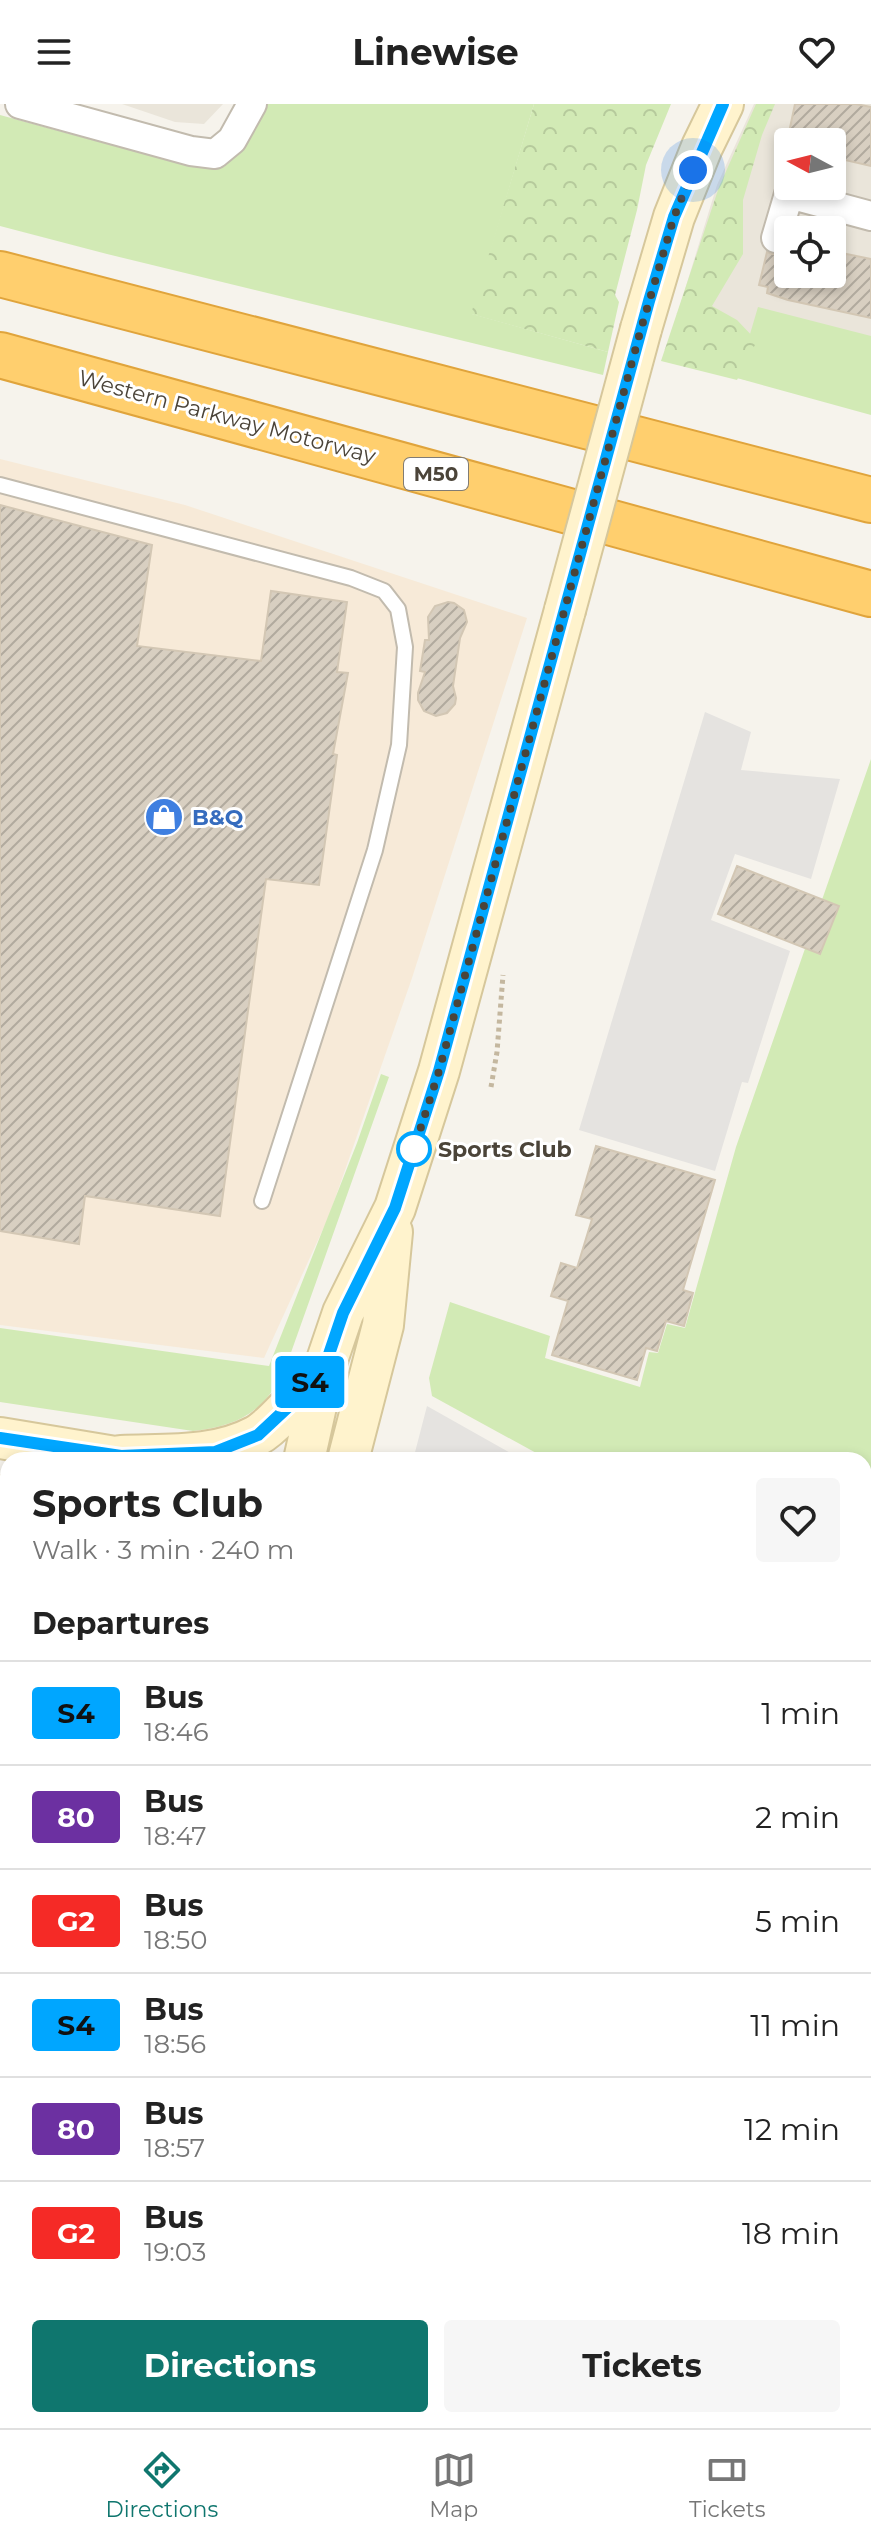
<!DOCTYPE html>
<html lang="en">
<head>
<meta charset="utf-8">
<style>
  body { margin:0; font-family:Montserrat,sans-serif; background:#f6f6f6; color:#222; height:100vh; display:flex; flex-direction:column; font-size:30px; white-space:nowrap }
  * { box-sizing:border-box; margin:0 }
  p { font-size:26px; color:#767676 }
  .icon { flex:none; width:44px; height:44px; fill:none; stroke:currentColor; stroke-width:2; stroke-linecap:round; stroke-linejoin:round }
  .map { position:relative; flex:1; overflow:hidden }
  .drawer { position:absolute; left:0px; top:1348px; width:872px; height:976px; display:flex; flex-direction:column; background:#fff; border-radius:24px 24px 0 0; box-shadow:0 4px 12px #0003 }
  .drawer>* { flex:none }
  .badge { padding:0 16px; border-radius:6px; font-size:28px; line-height:52px }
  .needle { width:52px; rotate:277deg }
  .fabs { position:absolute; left:774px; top:24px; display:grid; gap:16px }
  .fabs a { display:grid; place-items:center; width:72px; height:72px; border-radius:8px; background:#fff; box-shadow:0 4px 12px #0003; font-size:40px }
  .you { position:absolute; width:40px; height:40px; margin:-20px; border:6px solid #fff; border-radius:50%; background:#1a73e8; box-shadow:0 0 0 12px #1a73e833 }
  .map>.badge { position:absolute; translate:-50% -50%; box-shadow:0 0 0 4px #fff }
  h2 { padding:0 32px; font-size:30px; line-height:72px }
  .round { display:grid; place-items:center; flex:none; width:84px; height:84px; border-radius:8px; background:#f6f6f6 }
  .summary { display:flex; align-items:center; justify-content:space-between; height:136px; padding:0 32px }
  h1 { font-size:38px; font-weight:700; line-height:60px }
  .action { display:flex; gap:16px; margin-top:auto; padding:16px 32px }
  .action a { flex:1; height:92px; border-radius:8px; background:#0f766e; color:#fff; font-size:32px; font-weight:700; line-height:92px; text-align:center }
  .action a+a { background:#f6f6f6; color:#222 }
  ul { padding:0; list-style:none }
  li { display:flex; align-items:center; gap:24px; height:104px; padding:0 32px; border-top:2px solid #e0e0e0 }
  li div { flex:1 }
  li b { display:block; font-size:30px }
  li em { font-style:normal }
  li .badge { min-width:88px; font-weight:700; text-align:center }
  header { display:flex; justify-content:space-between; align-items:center; height:104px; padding:0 32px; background:#fff; font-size:36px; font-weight:700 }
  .tabs { display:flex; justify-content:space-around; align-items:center; height:112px; border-top:2px solid #e0e0e0; background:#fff; font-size:22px; color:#767676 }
  .tabs a { display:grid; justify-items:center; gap:4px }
  .tabs .active { color:#0f766e }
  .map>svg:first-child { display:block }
</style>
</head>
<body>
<header><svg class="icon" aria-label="menu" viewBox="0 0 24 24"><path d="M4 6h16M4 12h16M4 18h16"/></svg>Linewise<svg class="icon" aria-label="heart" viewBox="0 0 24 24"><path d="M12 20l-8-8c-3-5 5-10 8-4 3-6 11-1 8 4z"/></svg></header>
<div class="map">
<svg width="871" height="2324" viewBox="0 0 871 2324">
  <defs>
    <pattern id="forest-crowns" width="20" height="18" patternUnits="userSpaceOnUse" patternTransform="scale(2)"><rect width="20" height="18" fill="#d2eab5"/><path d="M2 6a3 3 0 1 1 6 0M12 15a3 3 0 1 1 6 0" fill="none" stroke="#b6ca9c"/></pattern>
    <pattern id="building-hatch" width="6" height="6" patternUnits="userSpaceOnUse" patternTransform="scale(2)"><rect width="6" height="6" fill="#d8cfc1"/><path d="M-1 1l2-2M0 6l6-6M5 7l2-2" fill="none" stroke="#b1aa9e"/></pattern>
  </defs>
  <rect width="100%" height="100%" fill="#f6f3ec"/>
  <path fill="#eae5da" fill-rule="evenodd" d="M122,0H223L204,20L175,18Z
    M754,0H871V305L663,257L717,81ZM788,38H832V82H788ZM788,126H832V170H788Z
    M278,2316H375L366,2324H280Z
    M431,2316H534L538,2324H464Z"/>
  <path fill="#f7ead8" d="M0,355L185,401L527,514L412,874L329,1112L264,1254L0,1221Z
    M0,1431L8,1433V2316H81L80,2324H0Z"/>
  <path fill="#d2eab5" d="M264,0H534L472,210L608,248L603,271L107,150L0,122V11L189,62L224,63L250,30Z
    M758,203L871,232V311L737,274Z
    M871,655V2324H538L534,2316H864V1356H549L432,1292L429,1274L450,1198L550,1232L545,1254L640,1283L649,1248L658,1249L667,1220L685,1224L736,1043Z
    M381,970L389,973L283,1271C260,1310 237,1322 193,1327L0,1298V1224L269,1262L357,1039Z
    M0,1448L8,1449V1539L0,1537Z"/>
  <path fill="url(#forest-crowns)" d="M534,0H671L646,61L637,106L615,191L619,198L608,248L471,210Z
    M756,0H775L762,31L743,96V150L712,202L737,216L757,237L737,276L661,257L719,83Z"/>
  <path fill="#e5e3e0" d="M705,608L751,628L741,666L840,675L811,775L735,750L711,816L790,847L748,979L742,978L715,1067L579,1026Z
    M427,1302L523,1356H413Z"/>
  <path fill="url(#building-hatch)" stroke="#d3c7b4" stroke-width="2" d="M795,0H856L871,3V62L832,53V38H787Z
    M832,147L871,155V214L788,196L767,189L768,183L759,181L767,148L772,150H788V170H832Z
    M0,401L152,441L137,542L261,557L271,487L347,498L337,568L348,569L333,650L337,651L319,781L266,775L220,1112L85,1092L79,1140L0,1127Z
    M448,498L454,499L464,506L467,518L460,534L453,582L456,594L455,600L447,609L436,612L424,607L418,596V589L425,568L420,567L425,536H429L428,513L435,502Z
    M737,762L839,802L820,850L718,810Z
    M596,1042L715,1076L683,1186L693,1189L684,1222L666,1217L657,1247L646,1244L637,1276L552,1251L568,1197L551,1192L561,1159L577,1164L592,1115L576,1111Z"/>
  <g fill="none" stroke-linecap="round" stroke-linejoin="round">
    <defs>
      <path id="lane" d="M0,381L351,474L384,487L398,505L405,543L399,641L375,746L262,1097
        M0,2300L8,2239"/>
      <path id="street" d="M20,0L191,47L215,50L232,36L252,0
        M776,134L789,90L871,112"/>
      <path id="secondary" d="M641,225L674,113L702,43L723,0
        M0,1334L133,1356
        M121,1352C167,1350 215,1354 256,1332C277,1320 305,1284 322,1265
        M304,1356L325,1262L343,1209L395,1104L439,967L565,506
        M348,1356L383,1221L392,1128
        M0,1392L8,1393
        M138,2324L139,2316"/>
      <path id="highway" d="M0,170L871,396
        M0,251L871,490"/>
    </defs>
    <use href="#lane" stroke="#c2bbae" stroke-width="18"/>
    <use href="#street" stroke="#c2bbae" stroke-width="32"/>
    <use href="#secondary" stroke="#d6c79b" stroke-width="44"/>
    <use href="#highway" stroke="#e0a43c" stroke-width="48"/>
    <path stroke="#c4b79f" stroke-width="5" stroke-dasharray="4 4" stroke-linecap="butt" d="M491,983L497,948L503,871
      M0,1430L8,1431"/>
    <use href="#lane" stroke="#fff" stroke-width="14"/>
    <use href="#street" stroke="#fff" stroke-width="28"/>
    <use href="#secondary" stroke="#fff3cd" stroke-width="40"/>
    <use href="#highway" stroke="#ffcf6e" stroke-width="44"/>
    <defs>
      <path id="secondary-bridge" d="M565,506L641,225"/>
    </defs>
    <use href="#secondary-bridge" stroke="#d6c79b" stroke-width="44" stroke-linecap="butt"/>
    <use href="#secondary-bridge" stroke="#fff3cd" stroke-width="40"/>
  </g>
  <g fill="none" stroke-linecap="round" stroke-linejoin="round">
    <defs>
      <path id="line" d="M0,1334L121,1352L215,1348L258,1331L288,1303L325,1262L343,1209L395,1104L439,967L649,197L674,113L723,0"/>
    </defs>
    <use href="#line" stroke="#fff" stroke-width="18"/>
    <use href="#line" stroke="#00a6ff" stroke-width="12"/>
    <path stroke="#4b4439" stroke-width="8" stroke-dasharray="0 14.4" d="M414,1045L413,1048L439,967L641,225L674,113L693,66"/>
  </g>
  <defs>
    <symbol id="shop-disc" viewBox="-11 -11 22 22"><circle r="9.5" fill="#3f7fe0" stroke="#fff"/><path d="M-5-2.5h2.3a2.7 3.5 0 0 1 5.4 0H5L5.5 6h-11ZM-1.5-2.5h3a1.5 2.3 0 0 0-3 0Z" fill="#fff"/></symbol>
  </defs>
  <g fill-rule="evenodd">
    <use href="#shop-disc" x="142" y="691" width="44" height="44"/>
  </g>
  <circle fill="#fff" stroke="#00a6ff" stroke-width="4" cx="414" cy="1045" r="16"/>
  <g text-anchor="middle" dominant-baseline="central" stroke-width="6" stroke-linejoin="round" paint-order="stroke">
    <rect fill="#fff" stroke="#817c74" stroke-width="2" x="404" y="354" width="64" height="32" rx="6"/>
    <g font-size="20" font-weight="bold" fill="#4b4439">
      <text x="436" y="370">M50</text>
    </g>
    <g font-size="22" fill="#4b4439" stroke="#fff">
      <text transform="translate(227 313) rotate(15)">Western Parkway Motorway</text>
    </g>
    <g font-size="22" font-weight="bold" fill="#366cbe" stroke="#fff" text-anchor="start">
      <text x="192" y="713">B&amp;Q</text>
    </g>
    <g font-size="22" font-weight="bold" fill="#4b4439" stroke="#fff" text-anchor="start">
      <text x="438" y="1045">Sports Club</text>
    </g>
  </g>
</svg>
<div class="fabs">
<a><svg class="needle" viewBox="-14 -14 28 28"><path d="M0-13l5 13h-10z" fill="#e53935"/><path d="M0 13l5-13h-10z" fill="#767676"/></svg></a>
<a><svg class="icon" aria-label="locate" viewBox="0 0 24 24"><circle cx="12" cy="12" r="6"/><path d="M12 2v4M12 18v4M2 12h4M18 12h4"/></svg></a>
</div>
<div class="you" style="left:693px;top:66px"></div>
<b class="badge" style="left:310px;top:1278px;background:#00a6ff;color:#111">S4</b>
<section class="drawer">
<div class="summary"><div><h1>Sports Club</h1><p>Walk · 3 min · 240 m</p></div><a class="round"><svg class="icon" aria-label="heart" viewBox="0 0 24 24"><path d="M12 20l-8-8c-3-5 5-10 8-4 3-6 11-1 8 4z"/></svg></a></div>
<h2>Departures</h2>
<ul>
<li><span class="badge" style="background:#00a6ff;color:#111">S4</span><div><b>Bus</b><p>18:46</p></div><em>1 min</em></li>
<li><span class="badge" style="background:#6c30a1;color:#fff">80</span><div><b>Bus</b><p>18:47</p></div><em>2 min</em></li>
<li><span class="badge" style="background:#f52a26;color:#fff">G2</span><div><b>Bus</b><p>18:50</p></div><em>5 min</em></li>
<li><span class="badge" style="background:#00a6ff;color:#111">S4</span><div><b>Bus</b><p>18:56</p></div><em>11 min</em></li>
<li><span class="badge" style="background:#6c30a1;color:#fff">80</span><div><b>Bus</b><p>18:57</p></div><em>12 min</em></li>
<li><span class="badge" style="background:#f52a26;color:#fff">G2</span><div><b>Bus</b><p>19:03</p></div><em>18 min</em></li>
</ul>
<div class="action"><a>Directions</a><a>Tickets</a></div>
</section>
</div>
<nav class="tabs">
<a class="active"><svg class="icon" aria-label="directions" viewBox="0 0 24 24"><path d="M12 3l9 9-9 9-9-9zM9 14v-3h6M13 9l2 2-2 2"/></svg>Directions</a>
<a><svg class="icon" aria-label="map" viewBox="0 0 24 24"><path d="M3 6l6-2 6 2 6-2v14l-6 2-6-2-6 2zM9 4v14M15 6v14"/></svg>Map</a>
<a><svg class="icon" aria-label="tickets" viewBox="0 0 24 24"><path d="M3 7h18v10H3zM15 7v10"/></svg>Tickets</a>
</nav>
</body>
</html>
